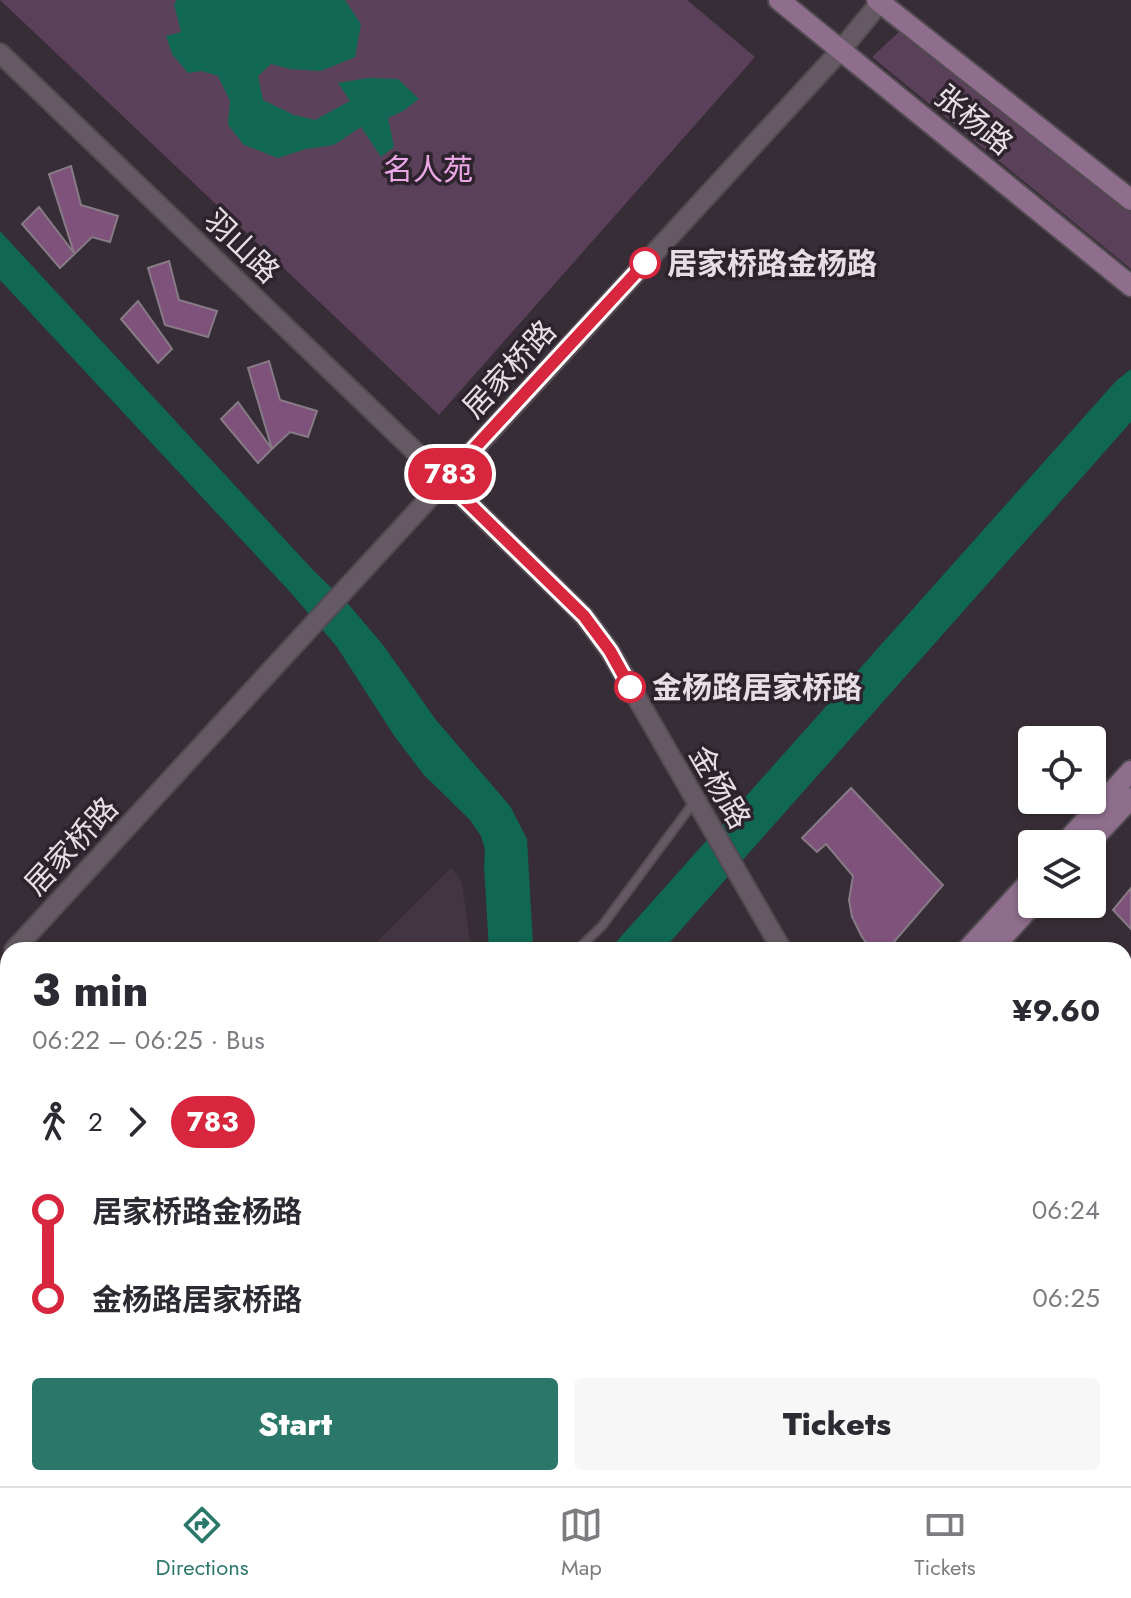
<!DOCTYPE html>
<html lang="en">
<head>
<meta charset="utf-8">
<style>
  body { margin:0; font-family:Jost,"Noto Sans SC",sans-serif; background:#f7f7f7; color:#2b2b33; height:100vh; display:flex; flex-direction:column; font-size:30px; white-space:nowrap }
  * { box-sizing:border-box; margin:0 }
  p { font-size:26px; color:#7c7c81 }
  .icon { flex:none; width:44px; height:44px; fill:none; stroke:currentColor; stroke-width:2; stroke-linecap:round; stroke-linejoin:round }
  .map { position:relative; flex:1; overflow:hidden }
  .side { position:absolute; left:0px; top:942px; width:1132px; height:544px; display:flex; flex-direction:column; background:#fff; border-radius:24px 24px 0 0; box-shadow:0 2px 6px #0004 }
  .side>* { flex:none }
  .badge { padding:0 16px; border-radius:26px; font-size:28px; line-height:52px }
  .controls { position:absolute; left:1018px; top:726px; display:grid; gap:16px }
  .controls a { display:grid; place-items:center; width:88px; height:88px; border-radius:8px; background:#fff; box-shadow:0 2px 6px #0004; font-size:40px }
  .map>.badge { position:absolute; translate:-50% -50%; box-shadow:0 0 0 4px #fff }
  .legs { display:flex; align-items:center; gap:12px; height:88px; padding:0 32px; font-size:26px }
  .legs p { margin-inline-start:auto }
  .headline { display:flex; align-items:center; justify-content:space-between; height:136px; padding:0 32px }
  h1 { font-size:44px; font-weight:800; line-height:60px }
  .button { display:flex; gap:16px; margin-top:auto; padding:16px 32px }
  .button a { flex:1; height:92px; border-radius:8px; background:#2b7769; color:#fff; font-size:32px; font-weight:800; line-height:92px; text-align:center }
  .button a+a { background:#f7f7f7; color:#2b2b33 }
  ul { padding:0 32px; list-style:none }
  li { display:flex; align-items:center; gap:28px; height:88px; font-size:30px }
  li i { display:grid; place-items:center; width:12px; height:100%; margin:0 10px; background:currentColor }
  li i::after { content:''; width:20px; height:20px; margin:-10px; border:6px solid; border-radius:50%; background:#fff }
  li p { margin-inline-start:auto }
  li:first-child i { background:linear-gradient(#0000 50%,currentColor 0) }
  li:last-child i { background:linear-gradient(currentColor 50%,#0000 0) }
  .tabs { display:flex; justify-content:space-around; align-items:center; height:112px; border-top:2px solid #e1e1e2; background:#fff; font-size:22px; color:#7c7c81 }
  .tabs a { display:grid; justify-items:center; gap:4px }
  .tabs .on { color:#2b7769 }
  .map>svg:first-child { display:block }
</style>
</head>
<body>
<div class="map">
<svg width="1131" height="1486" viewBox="0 0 1131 1486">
  <rect width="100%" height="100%" fill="#372d36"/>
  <path fill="#443543" d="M451,868L462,882L471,950H369Z"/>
  <path fill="#5a4058" d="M0,0H687L755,57L439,415Z
    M902,29L1131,210V269L872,57Z
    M577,1478H622L623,1486H570Z"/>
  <path fill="#106752" d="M177,0H345L361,24L355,57L321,71L290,69L271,64L258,76L263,100L294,115L315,120L350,101L338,83L368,78L398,79L419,99L403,111L388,118L394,147L381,157L361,127L334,145L306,149L278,158L244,145L228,125L230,101L218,76L202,71L188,73L172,54L166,36L181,32L174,4Z
    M0,231L313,570L350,606L383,645L436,720L510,806L527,839L533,944L545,950H489L484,866L485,850L481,836L470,820L424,775L395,737L337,647L292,594L0,280Z
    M1131,369V422L663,950H609L1116,381Z"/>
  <path fill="#7f527c" stroke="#877b86" stroke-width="2" d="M71,166L81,205L118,216L110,242L92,237L60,268L22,224L39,207L74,253L49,174Z
    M169,261L179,300L217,311L208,337L165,325L148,268Z
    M138,301L172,349L158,363L121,319Z
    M269,361L280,400L317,411L308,437L290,432L272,449L248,368Z
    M238,402L272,449L258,463L221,419Z
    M851,788L943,885L887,950H872L862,937L852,917L849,900L853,876L826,844L817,852L802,838Z
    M1131,888V929L1113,910Z"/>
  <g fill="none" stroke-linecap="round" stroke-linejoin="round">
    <defs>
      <path id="service" d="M577,950L602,926L694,802"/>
      <path id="tertiary" d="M0,53L451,486L584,616L610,651L782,950
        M14,950L841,50L882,0
        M0,1376L8,1383
        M106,1478L115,1486
        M1086,1478L1091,1486"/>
      <path id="secondary" d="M779,0L1131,286
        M877,0L1131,200
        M1064,844L1131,771
        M1088,844L1131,798
        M967,950L1032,879
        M991,950L1033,904
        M470,1486L478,1478
        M502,1486L509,1478"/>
    </defs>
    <use href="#service" stroke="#524a51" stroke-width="11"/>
    <use href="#tertiary" stroke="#524a51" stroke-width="22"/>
    <use href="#secondary" stroke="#524a51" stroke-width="24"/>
    <path stroke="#837a82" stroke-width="3" stroke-dasharray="2 6" stroke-linecap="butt" d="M0,978L8,969"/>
    <use href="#service" stroke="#655a64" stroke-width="7"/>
    <use href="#tertiary" stroke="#655a64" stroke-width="18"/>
    <use href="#secondary" stroke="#8e6e8c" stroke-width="20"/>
  </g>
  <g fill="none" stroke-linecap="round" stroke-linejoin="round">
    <defs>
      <path id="line-1" d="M630,687L610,651L584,616L445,480L645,263"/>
    </defs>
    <use href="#line-1" stroke="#fff" stroke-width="18"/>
    <use href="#line-1" stroke="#d7263d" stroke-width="12"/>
  </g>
  <g fill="#fff" stroke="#d7263d" stroke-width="4">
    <circle cx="645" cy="263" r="14"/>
    <circle cx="630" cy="687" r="14"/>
  </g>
  <g text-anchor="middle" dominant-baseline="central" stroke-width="7" stroke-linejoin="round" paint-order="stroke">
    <g font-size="30" fill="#e5dfe5" stroke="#2d232c">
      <text transform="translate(974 120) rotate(39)">张杨路</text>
      <text transform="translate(242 246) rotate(44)">羽山路</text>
      <text transform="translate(509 369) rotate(-47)">居家桥路</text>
      <text transform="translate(720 787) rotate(60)">金杨路</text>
      <text transform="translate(71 846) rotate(-47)">居家桥路</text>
    </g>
    <g font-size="30" fill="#eba6e6" stroke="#2d232c">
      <text x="428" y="169">名人苑</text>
    </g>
    <g font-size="30" font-weight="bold" fill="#e5dfe5" stroke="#2d232c" text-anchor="start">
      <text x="667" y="263">居家桥路金杨路</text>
      <text x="652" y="687">金杨路居家桥路</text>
    </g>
  </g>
</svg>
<div class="controls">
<a><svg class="icon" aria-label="locate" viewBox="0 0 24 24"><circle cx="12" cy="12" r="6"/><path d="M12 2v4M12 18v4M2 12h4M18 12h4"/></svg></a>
<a><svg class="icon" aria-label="layers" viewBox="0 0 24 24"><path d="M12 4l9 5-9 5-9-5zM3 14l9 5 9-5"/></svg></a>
</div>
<b class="badge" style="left:450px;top:474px;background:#d7263d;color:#fff">783</b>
<section class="side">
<div class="headline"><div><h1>3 min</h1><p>06:22 – 06:25 · Bus</p></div><b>¥9.60</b></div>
<div class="legs"><svg class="icon" aria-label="walk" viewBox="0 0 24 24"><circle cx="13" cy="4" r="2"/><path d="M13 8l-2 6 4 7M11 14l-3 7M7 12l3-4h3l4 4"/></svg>2<svg class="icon" aria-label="forward" viewBox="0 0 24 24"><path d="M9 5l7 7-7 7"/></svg><b class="badge" style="background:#d7263d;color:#fff">783</b></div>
<ul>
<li><i style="color:#d7263d"></i><b>居家桥路金杨路</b><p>06:24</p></li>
<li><i style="color:#d7263d"></i><b>金杨路居家桥路</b><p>06:25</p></li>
</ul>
<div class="button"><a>Start</a><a>Tickets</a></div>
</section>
</div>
<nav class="tabs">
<a class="on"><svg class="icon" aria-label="directions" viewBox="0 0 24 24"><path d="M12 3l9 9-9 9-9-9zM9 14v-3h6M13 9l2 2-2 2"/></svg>Directions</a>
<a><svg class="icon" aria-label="map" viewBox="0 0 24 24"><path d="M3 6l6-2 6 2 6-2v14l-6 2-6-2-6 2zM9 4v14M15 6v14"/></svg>Map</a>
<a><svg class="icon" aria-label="tickets" viewBox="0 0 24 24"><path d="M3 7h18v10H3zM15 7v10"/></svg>Tickets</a>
</nav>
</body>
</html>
